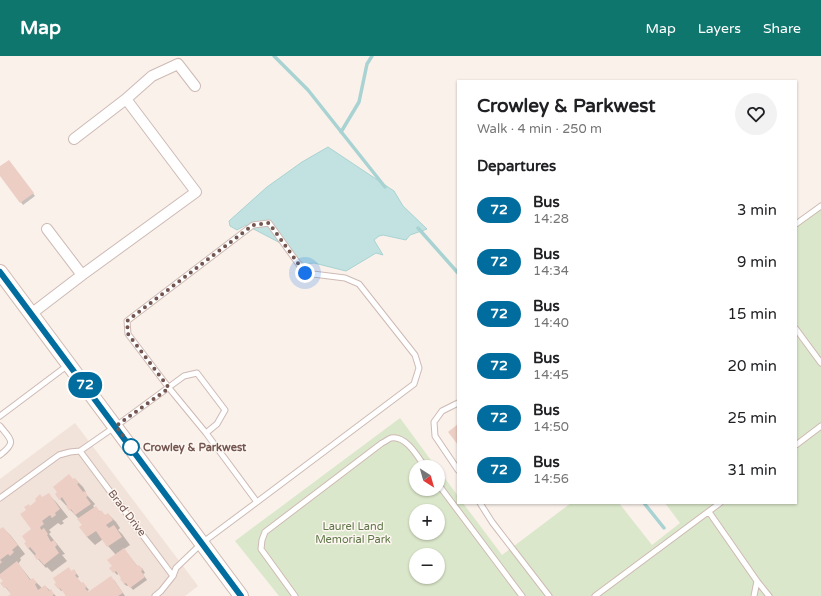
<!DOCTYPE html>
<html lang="en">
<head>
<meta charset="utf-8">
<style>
  body { margin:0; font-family:"Varela Round",sans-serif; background:#f2f2f2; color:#202124; height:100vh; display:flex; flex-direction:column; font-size:15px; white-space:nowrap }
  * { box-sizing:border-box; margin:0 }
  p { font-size:13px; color:#757577 }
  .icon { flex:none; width:22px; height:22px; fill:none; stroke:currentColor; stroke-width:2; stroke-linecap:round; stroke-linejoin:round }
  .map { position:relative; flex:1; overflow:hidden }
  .panel { position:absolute; left:457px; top:24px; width:340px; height:424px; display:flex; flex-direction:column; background:#fff; border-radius:0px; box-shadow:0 1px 3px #0004 }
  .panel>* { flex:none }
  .badge { padding:0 8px; border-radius:13px; font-size:14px; line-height:26px }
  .needle { width:26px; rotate:143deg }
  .buttons { position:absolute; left:409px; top:404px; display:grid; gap:8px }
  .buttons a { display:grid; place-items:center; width:36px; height:36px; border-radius:50%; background:#fff; box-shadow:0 1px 3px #0004; font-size:20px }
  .you { position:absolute; width:20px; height:20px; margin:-10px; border:3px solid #fff; border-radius:50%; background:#1a73e8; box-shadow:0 0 0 6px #1a73e833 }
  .map>.badge { position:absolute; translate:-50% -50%; box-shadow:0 0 0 2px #fff }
  h2 { padding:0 20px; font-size:15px; line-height:36px }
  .round { display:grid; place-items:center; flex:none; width:42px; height:42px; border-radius:21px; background:#f2f2f2 }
  .head { display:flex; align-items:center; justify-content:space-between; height:68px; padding:0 20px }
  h1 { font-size:19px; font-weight:800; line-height:30px }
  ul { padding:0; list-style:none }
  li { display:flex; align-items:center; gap:12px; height:52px; padding:0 20px }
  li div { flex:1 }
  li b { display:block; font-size:15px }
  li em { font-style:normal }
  li .badge { min-width:44px; font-weight:700; text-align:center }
  header { display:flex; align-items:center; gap:24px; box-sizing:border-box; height:56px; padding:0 20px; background:#0f766e; color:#fff }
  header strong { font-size:19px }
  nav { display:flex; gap:22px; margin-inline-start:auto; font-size:14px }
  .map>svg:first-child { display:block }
</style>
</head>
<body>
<header>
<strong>Map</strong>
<nav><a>Map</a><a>Layers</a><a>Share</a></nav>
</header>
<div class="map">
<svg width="821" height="540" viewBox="0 0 821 540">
  <rect width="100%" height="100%" fill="#faf1eb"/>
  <path fill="#f1e2da" d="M75,367L198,530L185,540H0V423Z"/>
  <path fill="#dbe7ca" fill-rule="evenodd" d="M821,151V540H279L235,485L400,362L436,411H416V433H438V413L458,440V447H463L502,499L571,447H619L652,489L680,467L665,447H796V170ZM416,455H438V477H416ZM416,499H438V521H416Z"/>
  <path fill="#c1e2e1" stroke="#a8d3d2" d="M328,91L394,135L403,150L427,173L410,179L406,184L383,179L379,180L374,184L383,199L376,197L346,215L314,207L304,208L286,190L246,169L237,174L230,170L229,165L267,131L302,106Z"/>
  <path fill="#0003" d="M11,108L35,140L23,149L0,118V112Z
    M75,423L83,431L86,436L85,437L95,448L93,450L95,452V451L105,460L108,458L116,466L120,472L118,474L122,478L130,489L124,493L138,511L142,512L145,517L143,518L147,524L133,534L129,529L127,530L124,528L123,522L119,517L117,519L111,512L113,510L116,499L108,490L103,483L95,489L87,481L81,471L83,469L78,462L60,443Z
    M48,438L56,446L68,461L62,465L64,467L61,469L58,467L49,474L51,476L49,478L65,498L62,499L67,505L52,516L47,511L46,512L28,492V486L32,474L31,451Z
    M3,472L11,480L25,498L20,502L21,504L18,508L24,515L31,524L33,523L42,532L45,530L56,540H11L12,539L2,527L4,526L0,520V474Z
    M74,514L79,521L77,522L82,528L83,527L89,534L87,535L88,537L114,524L125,540H66L63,534L61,535L56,528Z"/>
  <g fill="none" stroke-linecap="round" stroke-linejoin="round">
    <path stroke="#a8d3d2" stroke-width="3.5" d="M274,0L308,34L385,131
      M341,76L359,46L367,8L372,0
      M418,172L458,217
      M644,447L664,472"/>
  </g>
  <path fill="#edcec5" d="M9,104L34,137L20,147L0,120V110Z
    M458,368V389L448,376Z
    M69,418L73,423L75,422L79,427L77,428L83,436L85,435L88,440L86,441L91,448L75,459L71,453L69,455L66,450L67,449L62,441L59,444L55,438L57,436L53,431Z
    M49,437L60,453L55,457L56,459L52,462L50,459L42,465L44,468L40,471L41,474L44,472L48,478L47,479L51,486L54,484L57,489L55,491L59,497L44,509L39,503L37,504L34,500L36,498L30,491L28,493L24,487L26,486L22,480L31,473L20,458L26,454L24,451L29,448L30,450L36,445L35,443L40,438L42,441Z
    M96,450L100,456L101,454L105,459L108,457L113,464L106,469L109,472L114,469L122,481L107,491L96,475L87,481L79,471L82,469L77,463Z
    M3,471L18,489L12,494L14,496L10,500L8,498L0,504L2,506L0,508V473Z
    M124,492L137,510L139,509L143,514L141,515L145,521L130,532L126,527L124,528L120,523L121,522L116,515L113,517L109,512L112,510L107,504Z
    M17,505L30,524L33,522L37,527L35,528L38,534L45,529L49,535L51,533L54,538L53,539V540H8L11,538L6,531L4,532L0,527L3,525L0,522V518Z
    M69,511L71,515L74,513L77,518L75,519L81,527L83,526L87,531L85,532L88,536L111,520L123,537L118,540H66L60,532L58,533L54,528L56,527L53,522Z"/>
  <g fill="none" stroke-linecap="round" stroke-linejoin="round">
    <defs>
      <path id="service" d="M796,168L821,150
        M796,273L821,307
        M458,347L442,355L434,366L435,380L458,414
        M0,360L68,309
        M0,370C11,384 17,386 0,399
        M796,389L821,370
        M80,395L173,520
        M438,428L522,540
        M0,442L59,399L70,396L80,395L116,370L184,320L197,317L225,354L217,368L206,377
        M480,447L492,466L549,540
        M709,456L757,525L754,540
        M757,525L769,540
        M155,540L161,535L173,520L176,512L202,487L257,446L414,328L419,312L415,299L359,228L345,222L305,217L269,167L253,169L127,265L128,278L169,332L206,377L257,446
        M295,540L261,493L262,484L265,476L382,387C385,386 388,383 391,382C406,379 418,401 425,411
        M595,540L720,447"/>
      <path id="minor" d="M74,83L126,43
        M47,173L82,219L196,136L126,43L152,20L178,8L195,30
        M31,258L82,219"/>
      <path id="secondary" d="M0,216L241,540"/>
    </defs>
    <use href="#service" stroke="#cebab4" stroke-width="7"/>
    <use href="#minor" stroke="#cebab4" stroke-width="12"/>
    <use href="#secondary" stroke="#d0bab2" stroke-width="16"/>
    <use href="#service" stroke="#fff" stroke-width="5"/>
    <use href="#minor" stroke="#fff" stroke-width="10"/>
    <use href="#secondary" stroke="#fff" stroke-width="14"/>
  </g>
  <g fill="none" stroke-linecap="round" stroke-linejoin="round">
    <defs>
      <path id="line" d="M0,216L241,540"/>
    </defs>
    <use href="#line" stroke="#fff" stroke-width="9"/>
    <use href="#line" stroke="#006d9e" stroke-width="6"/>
    <path stroke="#735650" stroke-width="4" stroke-dasharray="0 7.2" d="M131,391L133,394L116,370L169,332L128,278L127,265L253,169L269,167L305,217"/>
  </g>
  <circle fill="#fff" stroke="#006d9e" stroke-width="2" cx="131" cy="391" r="8"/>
  <g text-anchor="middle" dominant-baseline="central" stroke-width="3" stroke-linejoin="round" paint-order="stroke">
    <g font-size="11" font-weight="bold" fill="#735650" stroke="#fdf6f1" text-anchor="start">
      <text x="143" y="391">Crowley &amp; Parkwest</text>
    </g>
    <g font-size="11" fill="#735650" stroke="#fdf6f1">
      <text transform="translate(127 457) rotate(53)">Brad Drive</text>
    </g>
    <g font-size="11" fill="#5f774a" stroke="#fdf6f1">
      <text x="353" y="470">Laurel Land<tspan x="353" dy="13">Memorial Park</tspan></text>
    </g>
  </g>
</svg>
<div class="buttons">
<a><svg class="needle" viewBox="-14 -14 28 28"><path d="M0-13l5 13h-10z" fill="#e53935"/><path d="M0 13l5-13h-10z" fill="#757577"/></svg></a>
<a>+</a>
<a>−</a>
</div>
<div class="you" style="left:305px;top:217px"></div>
<b class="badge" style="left:85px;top:329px;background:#006d9e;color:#fff">72</b>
<section class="panel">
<div class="head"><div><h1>Crowley &amp; Parkwest</h1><p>Walk · 4 min · 250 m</p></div><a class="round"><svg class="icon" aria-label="heart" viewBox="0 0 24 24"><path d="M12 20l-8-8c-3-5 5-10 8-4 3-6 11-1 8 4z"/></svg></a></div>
<h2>Departures</h2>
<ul>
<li><span class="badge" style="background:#006d9e;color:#fff">72</span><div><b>Bus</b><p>14:28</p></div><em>3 min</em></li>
<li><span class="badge" style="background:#006d9e;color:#fff">72</span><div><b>Bus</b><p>14:34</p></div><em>9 min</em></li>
<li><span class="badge" style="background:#006d9e;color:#fff">72</span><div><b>Bus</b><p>14:40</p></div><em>15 min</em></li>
<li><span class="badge" style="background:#006d9e;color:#fff">72</span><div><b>Bus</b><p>14:45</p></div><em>20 min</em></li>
<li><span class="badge" style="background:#006d9e;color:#fff">72</span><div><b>Bus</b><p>14:50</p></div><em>25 min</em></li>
<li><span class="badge" style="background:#006d9e;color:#fff">72</span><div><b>Bus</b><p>14:56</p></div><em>31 min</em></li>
</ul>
</section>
</div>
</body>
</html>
